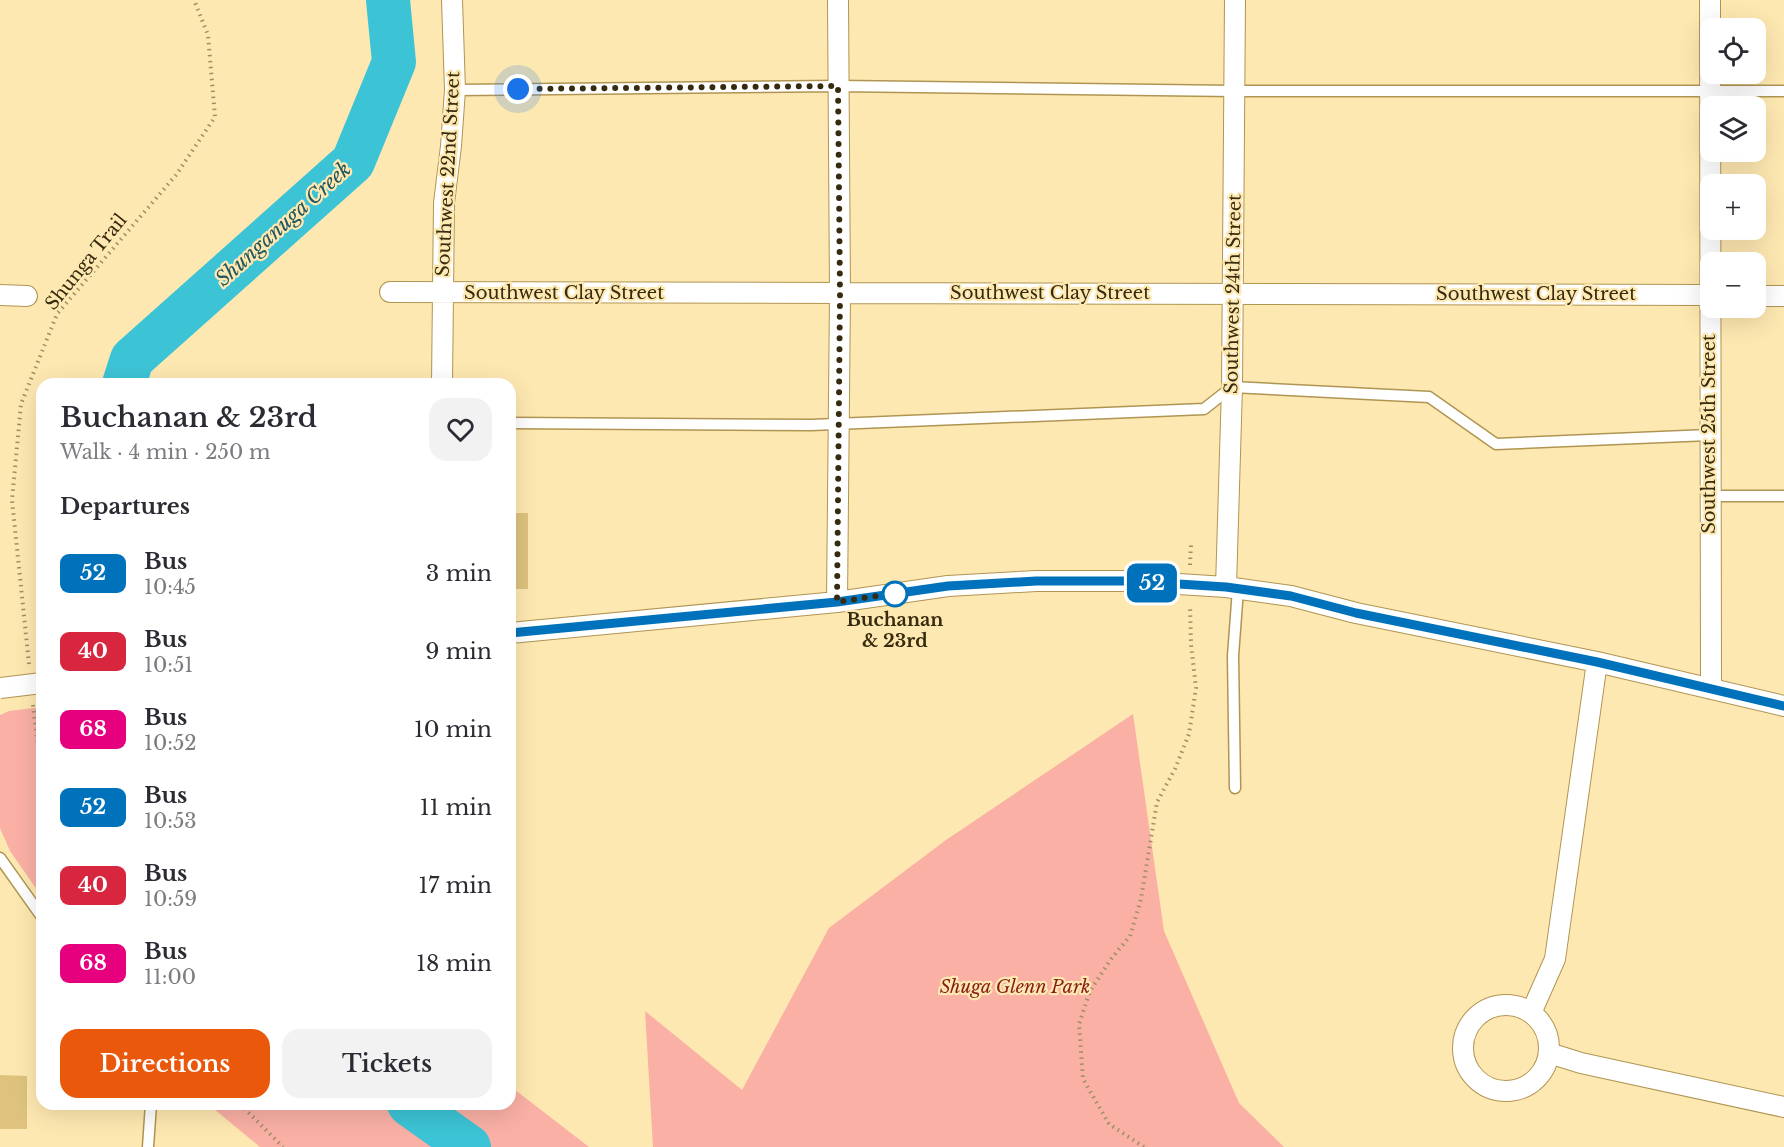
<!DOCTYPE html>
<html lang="en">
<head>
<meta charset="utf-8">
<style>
  body { margin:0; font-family:"Libre Baskerville",serif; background:#f2f2f3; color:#2b2b33; height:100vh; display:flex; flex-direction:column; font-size:22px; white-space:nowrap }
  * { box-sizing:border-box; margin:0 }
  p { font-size:20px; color:#7c7c81 }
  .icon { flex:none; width:33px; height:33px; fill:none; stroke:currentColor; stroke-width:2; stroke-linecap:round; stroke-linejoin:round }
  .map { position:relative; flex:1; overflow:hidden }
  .drawer { position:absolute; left:36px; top:378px; width:480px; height:732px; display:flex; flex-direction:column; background:#fff; border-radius:18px; box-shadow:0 6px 24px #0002 }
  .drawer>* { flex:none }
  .badge { padding:0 12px; border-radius:9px; font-size:21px; line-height:39px }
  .tools { position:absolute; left:1700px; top:18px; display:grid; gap:12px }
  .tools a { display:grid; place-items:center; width:66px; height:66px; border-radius:12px; background:#fff; box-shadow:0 6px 24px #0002; font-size:30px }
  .you { position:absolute; width:30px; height:30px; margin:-15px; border:4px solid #fff; border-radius:50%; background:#1a73e8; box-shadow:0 0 0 9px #1a73e833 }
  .map>.badge { position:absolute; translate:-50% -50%; box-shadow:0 0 0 3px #fff }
  h2 { padding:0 24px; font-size:22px; line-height:54px }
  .round { display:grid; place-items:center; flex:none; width:63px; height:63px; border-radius:18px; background:#f2f2f3 }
  .head { display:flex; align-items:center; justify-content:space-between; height:102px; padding:0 24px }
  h1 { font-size:28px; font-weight:600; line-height:45px }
  .button { display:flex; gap:12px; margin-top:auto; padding:12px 24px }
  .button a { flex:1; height:69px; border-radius:18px; background:#ea580c; color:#fff; font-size:24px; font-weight:600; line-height:69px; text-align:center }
  .button a+a { background:#f2f2f3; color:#2b2b33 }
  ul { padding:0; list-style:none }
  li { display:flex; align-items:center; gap:18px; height:78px; padding:0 24px }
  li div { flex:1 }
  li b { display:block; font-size:22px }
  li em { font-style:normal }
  li .badge { min-width:66px; font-weight:700; text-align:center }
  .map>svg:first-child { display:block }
</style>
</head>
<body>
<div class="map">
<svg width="1784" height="1147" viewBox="0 0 1784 1147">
  <rect width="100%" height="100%" fill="#fee8b1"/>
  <path fill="#fab0a5" d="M42,707V897L10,851L0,828V715L9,711Z
    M1133,714L1164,931L1239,1103L1284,1147H653L645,1011L742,1090L829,928L946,840Z
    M510,1086L589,1147H260L208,1104H510Z"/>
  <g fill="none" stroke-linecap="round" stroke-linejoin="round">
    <path stroke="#3cc4d6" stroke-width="44" d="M124,384L132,359L353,162L394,62L388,0
      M409,1104L469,1147"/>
  </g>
  <path fill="#dec27e" d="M510,513H528V589H510Z
    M0,1075L27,1076V1129H0Z"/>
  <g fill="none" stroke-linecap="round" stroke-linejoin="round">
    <defs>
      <path id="service" d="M455,90L838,86L1234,91H1784
        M510,423L811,425L1204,409L1232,387L1429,397L1496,444L1709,435
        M1709,496H1784
        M1235,788L1233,656L1238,589
        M0,858L42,917
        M148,1147L151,1104"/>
      <path id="minor" d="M1710,0L1711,689
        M390,292L1710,295
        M0,295L27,296
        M1755,296H1784
        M442,384L444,203L451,146L455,90L452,0
        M1226,587L1232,387L1235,0
        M837,602L840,294L838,0
        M510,633L837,602L948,586L1036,581H1131L1226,587L1291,596L1356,613L1597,662L1784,706
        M1463 1048a43 43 0 1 1 86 0a43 43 0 1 1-86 0Z
        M1531,1013L1555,959L1597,662
        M1549,1053L1581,1063L1784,1107"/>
    </defs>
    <use href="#service" stroke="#b09552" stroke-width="13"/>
    <use href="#minor" stroke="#b09552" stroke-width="22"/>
    <path stroke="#a08f65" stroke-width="4" stroke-dasharray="1.5 4.5" stroke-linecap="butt" d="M1190,565L1191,545
      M29,664L12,500L21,404L57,314L176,175L215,117L208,35L194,0
      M33,705L42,776
      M240,1104L283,1147
      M1144,1147L1109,1124L1083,1079L1079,1024L1090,991L1111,959L1130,936L1141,899L1157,802L1175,769L1189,734L1196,688L1191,644L1190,605"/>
    <use href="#service" stroke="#fff" stroke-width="10"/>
    <use href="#minor" stroke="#fff" stroke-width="20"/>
    <defs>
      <path id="minor-bridge" d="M0,688L42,683"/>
    </defs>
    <use href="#minor-bridge" stroke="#b09552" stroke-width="22" stroke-linecap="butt"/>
    <use href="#minor-bridge" stroke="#fff" stroke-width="20"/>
  </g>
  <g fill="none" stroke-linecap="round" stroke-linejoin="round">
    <defs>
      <path id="line" d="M510,633L837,602L948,586L1036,581H1131L1226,587L1291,596L1356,613L1597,662L1784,706"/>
    </defs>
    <use href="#line" stroke="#fff" stroke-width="14"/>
    <use href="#line" stroke="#0072bc" stroke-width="9"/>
    <path stroke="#362b0f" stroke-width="6" stroke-dasharray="0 10.8" d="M518,89L838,86L840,294L837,602L904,592L895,594"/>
  </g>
  <circle fill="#fff" stroke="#0072bc" stroke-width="3" cx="895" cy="594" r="12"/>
  <g text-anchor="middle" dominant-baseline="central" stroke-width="4.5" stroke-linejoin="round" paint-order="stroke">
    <g font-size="18" fill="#362b0f" stroke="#fee8b1">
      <text transform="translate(448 174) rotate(-87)">Southwest 22nd Street</text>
      <text transform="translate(86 262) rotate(-51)">Shunga Trail</text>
      <text x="564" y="293">Southwest Clay Street</text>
      <text x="1050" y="293">Southwest Clay Street</text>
      <text transform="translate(1233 294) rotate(-89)">Southwest 24th Street</text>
      <text x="1536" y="294">Southwest Clay Street</text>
      <text transform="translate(1709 434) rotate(-90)">Southwest 25th Street</text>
    </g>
    <g font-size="18" font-weight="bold" fill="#362b0f" stroke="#fee8b1">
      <text x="895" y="620">Buchanan<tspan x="895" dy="21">&amp; 23rd</tspan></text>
    </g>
    <g font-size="18" font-style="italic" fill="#881b16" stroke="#fee8b1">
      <text x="1015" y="987">Shuga Glenn Park</text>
    </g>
    <g font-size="20" font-style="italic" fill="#20575f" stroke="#fee8b1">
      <text transform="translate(283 224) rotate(-42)">Shunganuga Creek</text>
    </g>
  </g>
</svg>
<div class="tools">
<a><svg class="icon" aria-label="locate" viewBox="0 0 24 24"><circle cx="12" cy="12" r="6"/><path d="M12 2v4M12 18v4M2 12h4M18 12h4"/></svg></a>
<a><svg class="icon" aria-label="layers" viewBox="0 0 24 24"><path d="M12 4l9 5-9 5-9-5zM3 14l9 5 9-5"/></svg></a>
<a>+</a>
<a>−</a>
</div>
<div class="you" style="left:518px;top:89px"></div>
<b class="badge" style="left:1152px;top:583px;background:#0072bc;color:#fff">52</b>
<section class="drawer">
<div class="head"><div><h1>Buchanan &amp; 23rd</h1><p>Walk · 4 min · 250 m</p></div><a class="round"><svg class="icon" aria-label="heart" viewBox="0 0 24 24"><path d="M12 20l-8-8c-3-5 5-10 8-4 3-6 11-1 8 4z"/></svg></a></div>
<h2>Departures</h2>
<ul>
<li><span class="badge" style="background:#0072bc;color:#fff">52</span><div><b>Bus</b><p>10:45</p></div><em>3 min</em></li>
<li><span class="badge" style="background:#d7263d;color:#fff">40</span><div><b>Bus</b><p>10:51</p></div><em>9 min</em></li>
<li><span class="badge" style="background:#e6007e;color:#fff">68</span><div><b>Bus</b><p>10:52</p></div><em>10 min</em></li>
<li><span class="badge" style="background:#0072bc;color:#fff">52</span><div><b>Bus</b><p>10:53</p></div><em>11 min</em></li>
<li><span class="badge" style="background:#d7263d;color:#fff">40</span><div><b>Bus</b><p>10:59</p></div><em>17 min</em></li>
<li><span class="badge" style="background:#e6007e;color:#fff">68</span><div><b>Bus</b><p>11:00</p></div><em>18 min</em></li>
</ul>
<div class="button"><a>Directions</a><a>Tickets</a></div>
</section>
</div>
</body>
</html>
